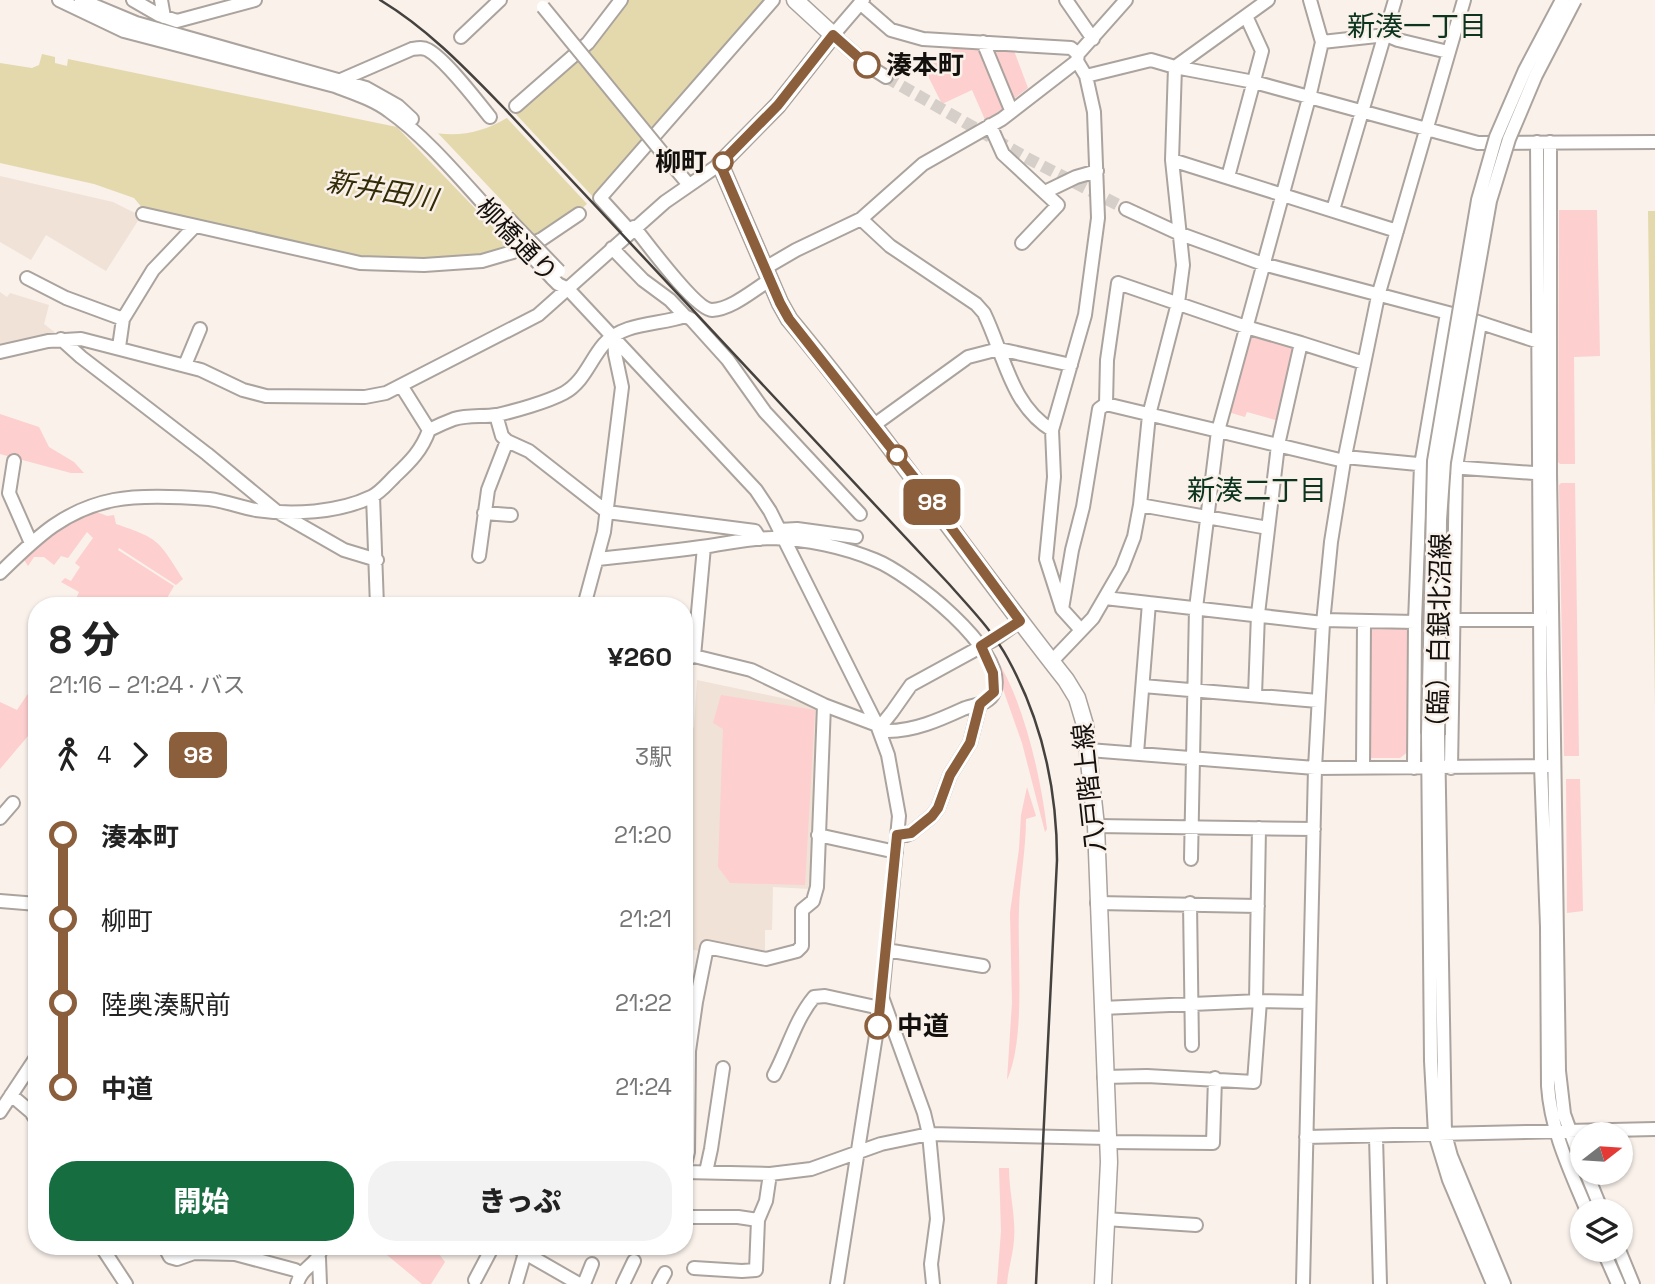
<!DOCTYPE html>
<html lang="ja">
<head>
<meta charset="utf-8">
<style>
  body { margin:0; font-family:"Space Grotesk","Noto Sans JP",sans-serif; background:#f2f2f2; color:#222; height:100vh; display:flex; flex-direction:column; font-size:26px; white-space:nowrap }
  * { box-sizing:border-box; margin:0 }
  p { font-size:23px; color:#767676 }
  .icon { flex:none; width:38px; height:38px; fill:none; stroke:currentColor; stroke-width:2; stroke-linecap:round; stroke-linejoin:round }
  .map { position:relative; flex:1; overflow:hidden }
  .side { position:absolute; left:28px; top:597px; width:665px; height:658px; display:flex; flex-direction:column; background:#fff; border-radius:28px; box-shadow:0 2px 5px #0004 }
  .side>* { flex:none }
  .badge { padding:0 14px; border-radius:10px; font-size:24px; line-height:46px }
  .needle { width:46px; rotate:73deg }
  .tools { position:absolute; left:1570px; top:1122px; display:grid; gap:14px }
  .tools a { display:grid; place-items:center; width:63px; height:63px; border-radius:50%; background:#fff; box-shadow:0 2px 5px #0004; font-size:35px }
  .map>.badge { position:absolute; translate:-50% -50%; box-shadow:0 0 0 4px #fff }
  .legs { display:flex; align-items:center; gap:10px; height:77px; padding:0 21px; font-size:23px }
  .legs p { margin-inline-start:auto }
  .head { display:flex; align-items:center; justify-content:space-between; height:119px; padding:0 21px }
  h1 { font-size:38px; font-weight:800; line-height:52px }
  .button { display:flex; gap:14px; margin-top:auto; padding:14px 21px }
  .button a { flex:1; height:80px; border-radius:28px; background:#156d40; color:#fff; font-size:28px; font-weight:800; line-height:80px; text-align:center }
  .button a+a { background:#f2f2f2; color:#222 }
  ul { padding:0 21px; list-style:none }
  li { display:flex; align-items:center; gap:24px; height:84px; font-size:26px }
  li i { display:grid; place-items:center; width:10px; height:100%; margin:0 9px; background:currentColor }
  li i::after { content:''; width:18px; height:18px; margin:-9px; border:5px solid; border-radius:50%; background:#fff }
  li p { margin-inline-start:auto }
  li:first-child i { background:linear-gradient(#0000 50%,currentColor 0) }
  li:last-child i { background:linear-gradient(currentColor 50%,#0000 0) }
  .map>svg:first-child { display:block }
</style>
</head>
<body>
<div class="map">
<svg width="1655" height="1284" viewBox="0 0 1655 1284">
  <rect width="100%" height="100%" fill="#f9f1ea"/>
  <path fill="#f0e2d7" d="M0,176L113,202L141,216L106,271L46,235L31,260L0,242Z
    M0,292L7,297L10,293L49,305L44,324L57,334L0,346Z
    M697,680L819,706L811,889L773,887L772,930H765V954L704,952L684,948V738L694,727Z"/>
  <path fill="#fdcfce" d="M959,46L979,47L1004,105L1003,112L986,122L972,90L942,104L923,66L926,61Z
    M988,46L1013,48L1028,88L1011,101Z
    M1559,210H1597L1600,356L1574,357L1575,464H1560L1558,462Z
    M1255,333L1292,345L1295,349L1279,421L1247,412L1245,417L1228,412L1250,335Z
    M0,414L39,427L49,447L74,462L84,473H71L0,454Z
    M1561,483H1575L1579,756H1564L1559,485Z
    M97,512L107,516L114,515L116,524C160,539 158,540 183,579L176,585L119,548L118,550L174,586L163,605H84L76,599L79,592L61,582L65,578L71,581L80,567L75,563L93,538L87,532L68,558L61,556L54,565L44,557H34L28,566L23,558C47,538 67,521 97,512Z
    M1366,627H1406L1410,634L1409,751L1400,758H1365Z
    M993,654C1023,696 1041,778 1047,829L1045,832L1022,743L991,655Z
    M37,686V744L28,736L0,769V702L17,710L27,695Z
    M721,695L815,710L805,885L730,883L718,867L723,729L713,723Z
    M1566,779H1580L1583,911L1567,913Z
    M1027,787L1036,816L1026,819C1026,849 1020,879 1019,909C1017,957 1026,1038 1007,1080L1012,1003L1010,913L1019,849L1021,815Z
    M999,1168H1009C1009,1193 1016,1215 1014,1240C1013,1255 1008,1269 1007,1284H997L1001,1231Z
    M389,1246H433L445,1262L431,1284H422L387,1255Z"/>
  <path fill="#e3d9ad" d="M628,0H766L598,194L579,211L543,236L482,258L373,261L144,210L134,198L94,184L0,163V63L32,68L39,65L42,54L55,57V63L67,66L68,59L392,126C448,136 473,143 522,108L618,14Z
    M1648,211H1655V706Z"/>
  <path fill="#f9f1ea" d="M512,110L596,200L589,206L505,116Z
    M392,122L435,130L540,241L516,251Z"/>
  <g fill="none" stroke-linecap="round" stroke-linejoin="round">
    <path stroke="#d6cfc9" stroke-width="12" stroke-dasharray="12 6" stroke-linecap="butt" d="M886,77L1027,158L1126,209"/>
    <defs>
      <path id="minor" d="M59,0L124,31L335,86C353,93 373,99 389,111C429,139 467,187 501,223
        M81,0L136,23L366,88L398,106L412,119
        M133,0L159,15L177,21L255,0
        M161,0L164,17
        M863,0L833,35L867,65L886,77
        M1066,0L1093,39
        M860,3L891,30L923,39L1071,48L1078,54
        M461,37L500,0
        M983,42L1011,110
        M1322,42L1386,35L1398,40L1448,52
        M1175,67L1268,0
        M1086,76L1151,60L1175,67L1254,82L1478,143L1655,142
        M343,79L412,49C418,48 423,47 428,50C446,60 477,101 490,117
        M516,106L588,43L621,0
        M990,125L1003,154L1058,205L1022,243
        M1537,142L1541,766L1547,927L1548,1086C1551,1131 1570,1170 1587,1211
        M1550,142V474L1559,1071L1564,1114L1582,1164
        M1172,160L1397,231
        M674,167L689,185
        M1228,177L1262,51L1246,16
        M1045,192L1076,177L1097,171
        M1126,209L1178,233L1263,264L1452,314
        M1333,210L1395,0
        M143,214L360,263L424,265L482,261L513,252L542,239L579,214
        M861,219L890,246L976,304L984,313C1004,354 1011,406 1052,430
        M634,227C646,242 696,310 712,310C732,309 753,290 770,280
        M630,231L600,198L773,0
        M612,248L643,280L670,300L685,316
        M765,268L796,250L861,219L923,164L1002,119L1077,61L1078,54L1126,0
        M27,278L66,298L123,319
        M552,278L558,284L568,289L756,490L770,511L877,725L888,755L899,816L882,997L837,1284
        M1472,320L1542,343
        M61,339L81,357L207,454L276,511L344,550L377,560
        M1301,343L1364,363
        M119,347L123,319L153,270L195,226
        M0,352L48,341L81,339L201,370L243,390L266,396L365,397L386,393L538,315L665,202L720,164
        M185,365L200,329
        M1106,404L1107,360L1118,283L1246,327L1301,343L1278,445L1258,614L1255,695
        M496,415L502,436L507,441L529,451L607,512L755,531L760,539
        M874,425L968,357L999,349L1071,365
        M429,430C437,426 446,422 454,419C468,415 482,417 497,415C515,411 547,402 564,393C584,382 590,360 604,344C623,322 660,325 685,316L691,319L728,360L765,412L860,514
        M1345,457L1428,465
        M14,461L9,493L31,543
        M1450,467L1547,474
        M373,496L377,606
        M1140,505L1268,528
        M484,513L511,515
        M779,530L797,529L856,537
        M479,556L488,490L507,441
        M598,559C635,555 672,551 709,546C729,543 751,538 772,538C806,539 844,547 875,560C908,573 1010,651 994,692C990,704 973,705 963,709C939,720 914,731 888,731
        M0,573C35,539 63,510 114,500C139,495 184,497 209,499C225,501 240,507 256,510C292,515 338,513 371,497C380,493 388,483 395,476C410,462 422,450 429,430L402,387
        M1105,598L1323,623
        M584,606L604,532L622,387L615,354L614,337
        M1062,609L1046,559L1054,477L1052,430L1085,315L1098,218L1094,112L1086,76L1077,61
        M1323,620L1415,622
        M1452,620H1546
        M1081,630L1062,609L1072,550L1083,507L1099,409L1106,404L1344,461
        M694,656L704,547
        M684,660L694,656L751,670L824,705L877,725L884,722L892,712L911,685L995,639L1020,621
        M1051,662L1093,618L1122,568L1134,537L1140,505L1149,415L1178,303L1183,265L1172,160L1175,67
        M1143,686L1318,701
        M1428,734L1431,1061L1435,1134L1449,1180L1493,1284
        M1438,735L1445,1134L1451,1156L1504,1284
        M1089,750L1315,768L1547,766
        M1137,753L1149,603
        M1363,768L1364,622
        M1414,768L1415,622L1421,465L1447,313
        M1451,768L1456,467L1480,323
        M0,818L13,803
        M1096,826L1314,829
        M818,835L896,852
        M897,835H906L911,833L932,816L938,808L950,775L970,743L980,704
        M1191,859L1196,608L1218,431L1309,98L1322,42L1310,0
        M0,901L37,904
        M1097,903L1258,906
        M1190,903L1192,1045
        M886,950L983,966
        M882,997L924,1113L929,1134L937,1219L931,1264L933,1284
        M1256,1001L1259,828
        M1102,1008L1260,1001L1309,1002
        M774,1075C788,1049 795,1020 814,997L825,996L880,1008
        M1104,1077L1147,1076L1254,1082L1260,1001
        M11,1095L31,1112L37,1121
        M0,1112L37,1056
        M1306,1137L1655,1129
        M1376,1137L1380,1284
        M1109,1142L1213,1143L1215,1078
        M684,1169L688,1152L689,1051L696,1002L707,947L766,959L797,951L802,946V910L813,901L817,887L824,705
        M684,1172L770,1174L811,1169L881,1144L929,1134L1108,1138
        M706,1172L711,1149L723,1068
        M1586,1172L1602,1211
        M684,1217H738L758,1220
        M1105,1219L1196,1225
        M101,1246L126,1284
        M164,1246L170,1257L177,1259L194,1253L235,1254L295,1270L300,1274
        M516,1246L525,1253L579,1284
        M1603,1250L1618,1284
        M1619,1250L1633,1284
        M319,1258L320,1284
        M694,1268L742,1271L756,1270L758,1220L766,1201L770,1174
        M475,1280L493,1246
        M297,1284C303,1264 317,1268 322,1246
        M516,1284L525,1253
        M584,1284L592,1264
        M623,1284L634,1261
        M659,1284L665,1273
        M1303,1284L1315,768L1323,623L1331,542L1344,461L1378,296L1464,0"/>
      <path id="major" d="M795,0L833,35L778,105L720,164L780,303L789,319C886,436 972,561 1066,680L1077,698L1085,725L1096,826L1109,1162L1103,1284"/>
    </defs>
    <use href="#minor" stroke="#aba39d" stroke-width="16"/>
    <use href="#major" stroke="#aba39d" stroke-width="19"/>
    <use href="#minor" stroke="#fff" stroke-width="12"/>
    <use href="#major" stroke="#fff" stroke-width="16"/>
    <path stroke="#45413e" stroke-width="2.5" d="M380,0C428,29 465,68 504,108L949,584C970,608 993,631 1008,659C1042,721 1057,791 1057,860L1036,1284"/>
    <defs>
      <path id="minor-bridge" d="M543,7L674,167
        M507,217L559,271
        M501,223L552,278
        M1428,734L1434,461L1478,200L1496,137L1525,70L1562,0
        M1438,735L1440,520L1444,462L1490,201L1509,139L1536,75L1575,0"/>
    </defs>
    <use href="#minor-bridge" stroke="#aba39d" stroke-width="16" stroke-linecap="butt"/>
    <use href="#minor-bridge" stroke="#fff" stroke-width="12"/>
  </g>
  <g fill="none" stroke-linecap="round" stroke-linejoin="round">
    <defs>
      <path id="line-1" d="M867,65L833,35L778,105L720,164L780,303L789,319L913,476L1020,621L981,646L993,673L994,692L980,704L970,743L950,775L938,808L932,816L911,833L897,835L878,1026"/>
    </defs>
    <use href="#line-1" stroke="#fff" stroke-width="16"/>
    <use href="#line-1" stroke="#8b5e3c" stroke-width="10"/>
  </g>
  <g fill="#fff" stroke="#8b5e3c" stroke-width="3.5">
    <circle cx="867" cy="65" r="12"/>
    <circle cx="723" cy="162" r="9"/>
    <circle cx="897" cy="455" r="9"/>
    <circle cx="878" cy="1026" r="12"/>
  </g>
  <g text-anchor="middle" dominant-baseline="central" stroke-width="5" stroke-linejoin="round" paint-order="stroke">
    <g font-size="26" font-weight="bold" fill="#13100e" stroke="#f9f1ea" text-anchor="start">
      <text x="886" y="65">湊本町</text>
      <text x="707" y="162" text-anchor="end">柳町</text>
      <text x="897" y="1026">中道</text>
    </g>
    <g font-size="26" fill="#13100e" stroke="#f9f1ea">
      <text transform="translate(517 240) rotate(46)">柳橋通り</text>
      <text transform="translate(1439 637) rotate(-89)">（臨）白銀北沼線</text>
      <text transform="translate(1089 788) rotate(-96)">八戸階上線</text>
    </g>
    <g font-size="28" fill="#0c341e" stroke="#f9f1ea">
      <text x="1417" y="26">新湊一丁目</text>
      <text x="1257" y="490">新湊二丁目</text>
    </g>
    <g font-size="28" font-style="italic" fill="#342c07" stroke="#f9f1ea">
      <text transform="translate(382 190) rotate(10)">新井田川</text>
    </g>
  </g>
</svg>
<div class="tools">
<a><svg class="needle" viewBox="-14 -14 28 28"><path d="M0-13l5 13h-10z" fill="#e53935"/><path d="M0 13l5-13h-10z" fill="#767676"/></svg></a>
<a><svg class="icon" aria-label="layers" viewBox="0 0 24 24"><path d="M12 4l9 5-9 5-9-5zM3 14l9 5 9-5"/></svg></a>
</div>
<b class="badge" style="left:932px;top:502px;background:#8b5e3c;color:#fff">98</b>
<section class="side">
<div class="head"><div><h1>8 分</h1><p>21:16 – 21:24 · バス</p></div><b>¥260</b></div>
<div class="legs"><svg class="icon" aria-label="walk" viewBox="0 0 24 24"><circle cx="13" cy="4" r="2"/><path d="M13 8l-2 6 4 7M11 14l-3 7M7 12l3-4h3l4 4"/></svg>4<svg class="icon" aria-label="forward" viewBox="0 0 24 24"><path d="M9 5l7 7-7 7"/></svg><b class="badge" style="background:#8b5e3c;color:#fff">98</b><p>3駅</p></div>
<ul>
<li><i style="color:#8b5e3c"></i><b>湊本町</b><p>21:20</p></li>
<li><i style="color:#8b5e3c"></i><span>柳町</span><p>21:21</p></li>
<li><i style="color:#8b5e3c"></i><span>陸奥湊駅前</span><p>21:22</p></li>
<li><i style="color:#8b5e3c"></i><b>中道</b><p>21:24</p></li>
</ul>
<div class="button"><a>開始</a><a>きっぷ</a></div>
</section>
</div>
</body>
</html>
